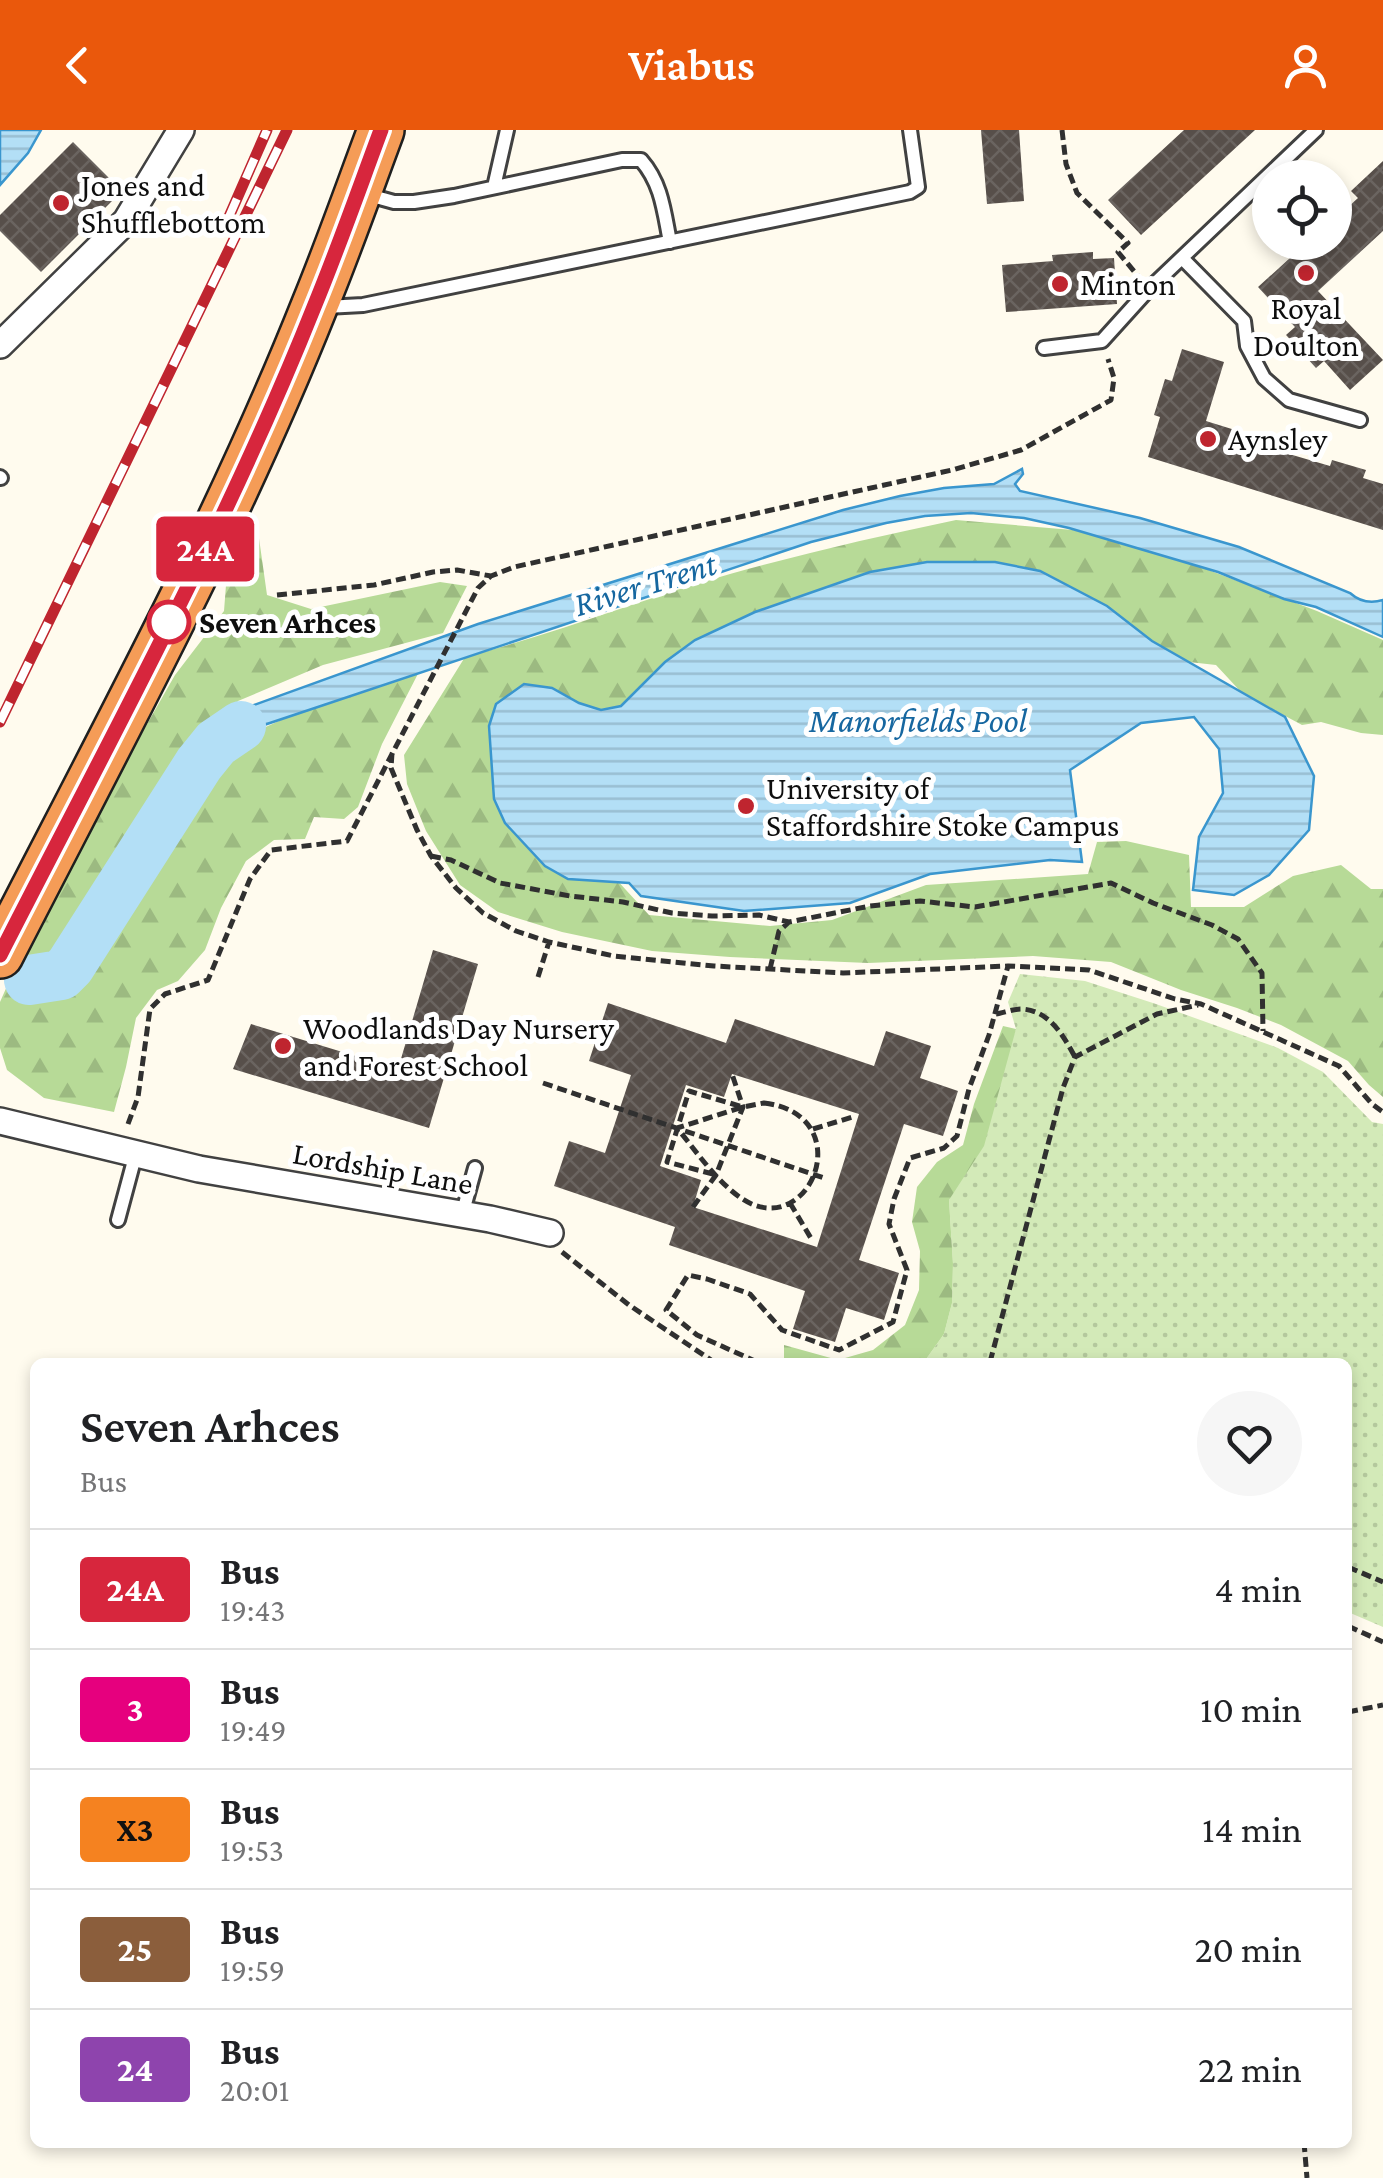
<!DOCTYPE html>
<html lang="en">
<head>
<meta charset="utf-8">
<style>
  body { margin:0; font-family:"Crimson Pro",serif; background:#f6f6f6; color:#202124; height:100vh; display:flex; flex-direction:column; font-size:38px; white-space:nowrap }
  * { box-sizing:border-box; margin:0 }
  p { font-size:32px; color:#757577 }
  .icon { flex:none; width:55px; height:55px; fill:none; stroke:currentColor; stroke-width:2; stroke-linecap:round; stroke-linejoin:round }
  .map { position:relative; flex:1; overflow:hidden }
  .sheet { position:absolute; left:30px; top:1228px; width:1322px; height:790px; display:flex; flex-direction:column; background:#fff; border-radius:15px; box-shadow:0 5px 15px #0003 }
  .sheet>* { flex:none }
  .badge { padding:0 20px; border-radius:8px; font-size:35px; line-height:65px }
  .controls { position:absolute; left:1252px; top:30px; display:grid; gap:20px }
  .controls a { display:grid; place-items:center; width:100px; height:100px; border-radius:50%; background:#fff; box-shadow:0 5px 15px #0003; font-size:50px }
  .map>.badge { position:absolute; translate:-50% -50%; box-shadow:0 0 0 5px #fff }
  .round { display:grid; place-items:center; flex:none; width:105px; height:105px; border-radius:52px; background:#f6f6f6 }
  .headline { display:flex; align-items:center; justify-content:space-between; height:170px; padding:0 50px }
  h1 { font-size:48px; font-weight:600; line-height:75px }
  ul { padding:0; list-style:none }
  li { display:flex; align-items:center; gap:30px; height:120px; padding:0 50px; border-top:2px solid #e0e0e0 }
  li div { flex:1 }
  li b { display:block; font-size:38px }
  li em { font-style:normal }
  li .badge { min-width:110px; font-weight:700; text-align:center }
  header { display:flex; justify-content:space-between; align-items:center; height:130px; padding:0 50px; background:#ea580c; color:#fff; font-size:45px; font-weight:600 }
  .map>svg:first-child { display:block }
</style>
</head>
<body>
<header><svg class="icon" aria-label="back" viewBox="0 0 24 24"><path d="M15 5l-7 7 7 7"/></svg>Viabus<svg class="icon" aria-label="person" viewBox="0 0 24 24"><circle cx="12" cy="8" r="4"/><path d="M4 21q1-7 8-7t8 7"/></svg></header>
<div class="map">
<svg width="1383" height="2048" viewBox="0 0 1383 2048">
  <defs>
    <pattern id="green-dots" width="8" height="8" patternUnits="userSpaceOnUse" patternTransform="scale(2.5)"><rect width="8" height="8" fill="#d3eab8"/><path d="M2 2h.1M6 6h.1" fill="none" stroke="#b4c89d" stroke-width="1.8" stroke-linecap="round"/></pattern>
    <pattern id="forest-firs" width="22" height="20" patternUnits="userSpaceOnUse" patternTransform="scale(2.5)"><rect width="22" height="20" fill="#b7da97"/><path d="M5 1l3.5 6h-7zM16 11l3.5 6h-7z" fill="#9cba81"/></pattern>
    <pattern id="water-rules" width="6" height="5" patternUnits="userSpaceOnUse" patternTransform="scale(2.5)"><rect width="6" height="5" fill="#b3dff6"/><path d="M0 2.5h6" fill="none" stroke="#99bed2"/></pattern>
    <pattern id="building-cross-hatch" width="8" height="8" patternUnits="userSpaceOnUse" patternTransform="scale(2.5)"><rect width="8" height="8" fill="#574f4a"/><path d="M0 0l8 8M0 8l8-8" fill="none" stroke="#6a6460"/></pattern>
  </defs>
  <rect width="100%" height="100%" fill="#fffbee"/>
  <path fill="url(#green-dots)" d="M1020,844L1085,851L1156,874L1278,918L1323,942L1372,992L1383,994V1497L1348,1482V1232H924L944,1204L952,1173L953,1134L949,1070L1016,899L1008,872Z"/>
  <path fill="url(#forest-firs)" d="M956,390L1073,400L1174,427L1317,481L1383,510V605L1361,603L1321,592L1302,595L1241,562L1216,535L1180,531L569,698L649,785L770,796L832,790L926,755L1088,744L1097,712L1126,711L1189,725L1191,777H1244L1293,746L1341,735L1371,759H1383V967L1369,955L1348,931L1281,895L1237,878L1181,860L1111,832L1033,826L868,833L730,827L652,821L562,802L498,782L460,755L426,701L407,654L404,625L465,527C555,504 641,469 730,444C805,423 880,406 956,390Z
    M257,394L267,465L311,479L440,452L467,456L443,503L323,535L238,571L167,674L96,787L51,834L37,838L29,850L39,863H61L79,847L85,832L135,760L180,687L226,625L248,605L310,577L423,534L382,614L358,677L344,689L314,687L305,709L274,710L246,731L221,778L205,820L178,851L157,860L136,888L126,937L114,982L44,968L7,940L0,918V872L23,820L102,673L175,545L224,481L227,442L237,405Z
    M1003,896L1016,899L984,1016L949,1070L953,1134L952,1173L944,1204L924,1232H787L784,1231V1215L838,1230L873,1220L905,1195L919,1160L920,1121L912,1092L917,1057L937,1032L963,1015L974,974Z"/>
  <path fill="url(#water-rules)" stroke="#3a96ce" stroke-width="2.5" d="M0,0H41L28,23L0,55Z
    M1022,339L1023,344L1015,354L1020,361L1140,388L1239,417L1350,463C1360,472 1370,474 1383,470V507L1316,477L1284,469L1218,442L1069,398L1024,388L971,383L925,386L886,393L811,412L261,596C239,610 224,625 209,645L176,640C197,611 211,596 243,579L478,494L843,380L900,366L944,358L994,354Z
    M927,432H995L1040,441L1107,476L1152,511L1285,587L1314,646L1309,700L1269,745L1234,765L1193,760L1199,707L1223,663L1219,619L1194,587L1141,593L1070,640L1082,732L1050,730L930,744L850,773L744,781L641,766L629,753L568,749L545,736L505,693L494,669L489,596L496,574L524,554L552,558L579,573L601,580L621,576L665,532L695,510L755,482L870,442Z"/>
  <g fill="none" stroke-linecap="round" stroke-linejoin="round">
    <path stroke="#b3dff6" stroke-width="50" d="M29,850L61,845L70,836L199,634L216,613L241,596"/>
  </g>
  <path fill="url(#building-cross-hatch)" fill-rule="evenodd" d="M981,0H1019L1024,71L987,74Z
    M1184,0H1255L1141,105L1108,70Z
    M73,12L122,61L41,142L0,101V85Z
    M1383,31V101L1318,161L1383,230L1350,260L1324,231L1316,238L1286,205L1295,197L1258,157L1290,128L1285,122L1296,112H1335V89L1358,68L1351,61Z
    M1093,122V129L1114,128L1117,174L1006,182L1002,135L1053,131L1052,125Z
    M1182,219L1224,232L1206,291L1274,312L1272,319L1330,336L1332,330L1366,340L1363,348L1383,354V400L1148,327L1160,287L1154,285L1165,249L1172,251Z
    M433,820L478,834L429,998L233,939L251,894L398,939Z
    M608,873L726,913L735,889L874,936L886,901L931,916L920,948L958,961L943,1006L904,994L859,1130L899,1143L884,1190L846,1178L835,1212L793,1199L805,1161L669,1115L675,1097L554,1056L569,1011L605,1023L631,945L589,931ZM732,944L859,984L817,1117L693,1077L701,1050L660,1036L686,955L724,967Z"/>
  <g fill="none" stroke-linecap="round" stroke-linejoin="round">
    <defs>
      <path id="lane" d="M494,57L507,0
        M365,64L394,72H414L454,66L622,30H641C662,54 664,82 670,112
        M1183,129L1244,191L1247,216L1264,248L1289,270L1360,290
        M326,177L363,175L910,62L918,57L910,0
        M1044,218L1102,211L1149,159L1316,0
        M0,347L1,348
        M462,1085L475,1038
        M118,1090L136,1023"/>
      <path id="street" d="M0,215L126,91L181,0
        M0,991L199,1039L490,1089L550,1103"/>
      <path id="highway" d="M0,825C109,612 225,400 314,177C338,119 359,59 381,0"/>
    </defs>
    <use href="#lane" stroke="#414141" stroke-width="18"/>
    <use href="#street" stroke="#414141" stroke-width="30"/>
    <use href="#highway" stroke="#1f1f1f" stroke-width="50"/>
    <path stroke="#303030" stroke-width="5" stroke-dasharray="10 5" stroke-linecap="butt" d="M1062,0L1066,34L1077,63L1128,113L1118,122L1138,146
      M277,465L374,455L433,442L457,440L491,446
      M392,623L391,638L417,700L431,726L456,758L483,783L516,801L549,812L614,826L714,836L843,843L1008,836L1089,840L1175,869L1201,874L1339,936L1372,974L1383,982
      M431,726L451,730L500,753L570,766L623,772L672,783L712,786L759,785L789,792L870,776L920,771L975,777L1111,753L1153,773L1212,795L1238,809L1262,843L1263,901
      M770,839L779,801L789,792
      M538,847L549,812
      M996,884C1003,883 1013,879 1021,879C1049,880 1063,905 1075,927
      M543,953L827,1049
      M764,973C855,984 816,1098 754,1075C724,1063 697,1022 677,998L743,977Z
      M128,994L138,967L150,879L165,864L208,850L250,749L271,720L347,711L478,458L491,446L514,437L952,340L1021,320L1111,270L1114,248L1108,229
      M813,999L856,986
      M713,1044L667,1032L689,961L743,977
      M790,1073L812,1110
      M693,1077L716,1045L743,977L732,944
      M562,1122L629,1175L714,1232
      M757,1232L697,1205L666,1180L688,1145L707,1149L750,1164L782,1200L839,1220L893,1192L907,1140L889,1094L894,1069L910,1028L944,1018L957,1006L969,959L989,905L1008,836
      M990,1232L1063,958L1075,927L1157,884L1198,875
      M1348,1437L1383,1452
      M1348,1496L1383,1512
      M1348,1582L1383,1575
      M1304,2012L1307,2048"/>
    <use href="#lane" stroke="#fff" stroke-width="12"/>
    <use href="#street" stroke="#fff" stroke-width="25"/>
    <use href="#highway" stroke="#f59c57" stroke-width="45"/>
    <defs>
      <path id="rail" d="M228,89L267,0
        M0,592L287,0"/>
    </defs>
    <use href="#rail" stroke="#bf252f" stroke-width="11"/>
    <use href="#rail" stroke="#fff" stroke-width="8" stroke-dasharray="22" stroke-linecap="butt"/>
  </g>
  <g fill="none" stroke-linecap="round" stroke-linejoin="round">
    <defs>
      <path id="line" d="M0,825C108,613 226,398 314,177C338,119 359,59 381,0"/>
    </defs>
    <use href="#line" stroke="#fff" stroke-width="22"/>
    <use href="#line" stroke="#d7263d" stroke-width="15"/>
  </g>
  <g fill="#bf252f" stroke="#fff" stroke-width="4">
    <circle cx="61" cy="73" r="10"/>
    <circle cx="1306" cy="143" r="10"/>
    <circle cx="1060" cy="154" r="10"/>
    <circle cx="1208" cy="309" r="10"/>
    <circle cx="746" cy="676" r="10"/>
    <circle cx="283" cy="916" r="10"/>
  </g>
  <circle fill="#fff" stroke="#d7263d" stroke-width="5" cx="169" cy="492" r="20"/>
  <g text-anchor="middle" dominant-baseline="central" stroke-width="10" stroke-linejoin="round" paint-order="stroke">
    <g font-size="32" fill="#0e0e0e" stroke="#fff" text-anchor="start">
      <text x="81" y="55">Jones and<tspan x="81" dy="37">Shufflebottom</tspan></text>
      <text x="1080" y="154">Minton</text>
      <text x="1306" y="178" text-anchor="middle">Royal<tspan x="1306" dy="37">Doulton</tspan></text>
      <text x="1228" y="309">Aynsley</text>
      <text x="766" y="658">University of<tspan x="766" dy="37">Staffordshire Stoke Campus</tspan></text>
      <text x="303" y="898">Woodlands Day Nursery<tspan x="303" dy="37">and Forest School</tspan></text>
    </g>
    <g font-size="32" font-weight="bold" fill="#0e0e0e" stroke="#fff" text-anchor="start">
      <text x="199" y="492">Seven Arhces</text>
    </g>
    <g font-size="32" fill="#0e0e0e" stroke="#fff">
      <text transform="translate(383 1038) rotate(10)">Lordship Lane</text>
    </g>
    <g font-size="35" font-style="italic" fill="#1667a0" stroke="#fff">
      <text transform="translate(645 454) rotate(-17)">River Trent</text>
      <text x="918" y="590">Manorfields Pool</text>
    </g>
  </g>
</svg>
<div class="controls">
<a><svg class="icon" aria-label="locate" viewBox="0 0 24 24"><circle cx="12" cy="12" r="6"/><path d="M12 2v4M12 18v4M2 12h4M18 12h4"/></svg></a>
</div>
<b class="badge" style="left:205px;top:419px;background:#d7263d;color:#fff">24A</b>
<section class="sheet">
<div class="headline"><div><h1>Seven Arhces</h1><p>Bus</p></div><a class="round"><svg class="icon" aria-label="heart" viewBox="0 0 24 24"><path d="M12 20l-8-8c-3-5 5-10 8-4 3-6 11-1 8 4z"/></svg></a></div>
<ul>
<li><span class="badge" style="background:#d7263d;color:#fff">24A</span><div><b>Bus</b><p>19:43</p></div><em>4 min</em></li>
<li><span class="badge" style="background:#e6007e;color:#fff">3</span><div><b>Bus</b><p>19:49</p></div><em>10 min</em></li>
<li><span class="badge" style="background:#f58220;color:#111">X3</span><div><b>Bus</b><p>19:53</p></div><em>14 min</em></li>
<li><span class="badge" style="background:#8b5e3c;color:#fff">25</span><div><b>Bus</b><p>19:59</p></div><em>20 min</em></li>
<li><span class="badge" style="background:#8e44ad;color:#fff">24</span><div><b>Bus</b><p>20:01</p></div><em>22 min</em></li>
</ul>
</section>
</div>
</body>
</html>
